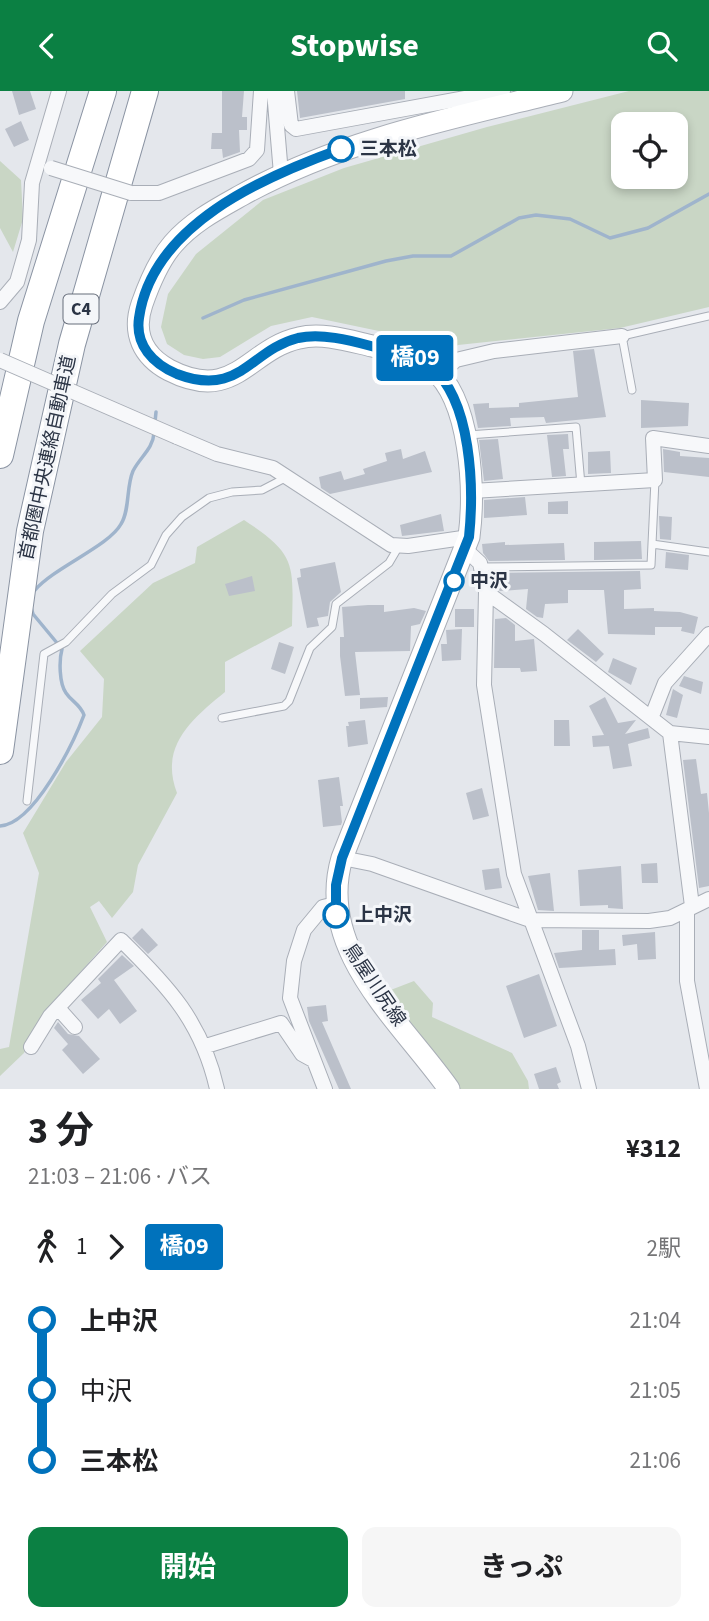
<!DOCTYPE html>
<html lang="ja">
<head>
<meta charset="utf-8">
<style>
  body { margin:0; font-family:"Source Sans 3","Noto Sans JP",sans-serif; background:#f6f6f6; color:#202124; height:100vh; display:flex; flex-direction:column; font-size:26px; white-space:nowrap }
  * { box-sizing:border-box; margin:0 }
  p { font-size:23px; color:#757577 }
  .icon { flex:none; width:38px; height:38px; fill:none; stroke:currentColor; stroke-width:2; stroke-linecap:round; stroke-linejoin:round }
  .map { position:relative; height:998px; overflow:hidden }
  .drawer { display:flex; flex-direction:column; background:#fff; flex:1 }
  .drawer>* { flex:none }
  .badge { padding:0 14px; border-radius:5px; font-size:24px; line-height:46px }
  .controls { position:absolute; left:611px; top:21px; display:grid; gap:14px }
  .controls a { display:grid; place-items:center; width:77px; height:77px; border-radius:14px; background:#fff; box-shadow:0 4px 10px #0003; font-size:35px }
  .map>.badge { position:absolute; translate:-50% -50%; box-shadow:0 0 0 4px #fff }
  .legs { display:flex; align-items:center; gap:10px; height:77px; padding:0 28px; font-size:23px }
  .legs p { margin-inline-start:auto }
  .headline { display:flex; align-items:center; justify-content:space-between; height:119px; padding:0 28px }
  h1 { font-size:38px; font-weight:700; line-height:52px }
  .action { display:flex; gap:14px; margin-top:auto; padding:14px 28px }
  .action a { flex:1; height:80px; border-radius:14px; background:#0b8043; color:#fff; font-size:28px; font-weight:700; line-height:80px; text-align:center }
  .action a+a { background:#f6f6f6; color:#202124 }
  ul { padding:0 28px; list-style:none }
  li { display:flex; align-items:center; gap:24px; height:70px; font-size:26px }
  li i { display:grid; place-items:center; width:10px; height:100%; margin:0 9px; background:currentColor }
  li i::after { content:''; width:18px; height:18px; margin:-9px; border:5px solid; border-radius:50%; background:#fff }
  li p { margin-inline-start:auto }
  li:first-child i { background:linear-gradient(#0000 50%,currentColor 0) }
  li:last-child i { background:linear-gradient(currentColor 50%,#0000 0) }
  header { display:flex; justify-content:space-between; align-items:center; height:91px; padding:0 28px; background:#0b8043; color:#fff; font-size:32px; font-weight:700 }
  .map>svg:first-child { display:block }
</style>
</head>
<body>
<header><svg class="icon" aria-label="back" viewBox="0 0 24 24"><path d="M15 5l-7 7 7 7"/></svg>Stopwise<svg class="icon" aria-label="search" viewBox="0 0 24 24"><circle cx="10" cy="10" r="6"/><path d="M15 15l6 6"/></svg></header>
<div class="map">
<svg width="709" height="998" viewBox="0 0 709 998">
  <rect width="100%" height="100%" fill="#e4e7ec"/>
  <path fill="#c9d6c5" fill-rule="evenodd" d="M629,0H709V216L620,237L458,254L444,263L417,248L312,226L271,235L220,266L203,268L184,264L167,253L161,236L168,203L196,163L263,109L344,77L487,36ZM623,33H676V86H623Z
    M0,70L21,89L23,128L13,161L0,137Z
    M244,429C298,464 293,474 292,535L225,571V601C192,628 159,655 177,702L138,774L133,801L112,827L99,810L90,816L107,851L47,919L33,938L24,962L0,985V958L9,956L39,782L23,742L66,671L102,626L104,588L80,560L153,492L195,472L197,456Z
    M414,890L433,912L432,926L512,962L528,990L529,998H457L388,900Z"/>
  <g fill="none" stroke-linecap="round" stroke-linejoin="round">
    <path stroke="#9fb4cc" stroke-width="3.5" d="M203,227L244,209L386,170L413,165H451L519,127L536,124L570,128L610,147L648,137L709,103
      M155,331L156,321
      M35,499C55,476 109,455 121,433C130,419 126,396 133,380C140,366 153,358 154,342
      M0,735C34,733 73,653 84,624C80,613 72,611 66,602C59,592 59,569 62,558L33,523L31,516"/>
  </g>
  <path fill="#bbc0ca" d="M12,0H30L36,18L19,24Z
    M222,0H244L242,26H247V39H239L240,61L223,67L222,58H211L212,42H222Z
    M297,0H405V8L300,27Z
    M21,30L29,49L14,56L5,38Z
    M594,258L606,326L546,332L544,326L510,327L511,335L478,337L473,313L489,312V317L519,316V312L578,306L573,260Z
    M641,309L689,312L688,335L641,337Z
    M568,343L569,358H563L566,385L552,386L547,344Z
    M498,348L503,388L484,390L479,349Z
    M401,358L403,368L425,360L432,381L330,403L321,397L319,386L341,380L344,389L365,383L363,378L387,370L385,362Z
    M663,358L680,361V365L709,367V386L664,381Z
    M610,360L611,382L588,383V361Z
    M525,406L527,424L484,427V409Z
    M568,410V423H548V411Z
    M441,423L444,440L402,445L400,434Z
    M659,425L672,426L671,449L660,448Z
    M641,450L642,468L594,469V451Z
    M505,451V454L564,452L565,469L489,470L483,462L482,453Z
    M666,461L689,464L688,479L665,477Z
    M335,471L341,501L330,511L328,525L317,527L319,535L307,537L297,487L301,486L300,478Z
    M640,480L641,498L624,499V518L654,517V520L680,521L698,526L694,543L681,540L682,536H655V544L608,543L604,499H568V512L545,513L543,527L537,526L526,518L528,498L500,500L495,495L492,482Z
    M252,485L255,500L229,505L225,493Z
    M368,514H384V521L414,517L426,520L420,533L411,535L410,560L355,561L360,604L345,605L340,565V546H344L342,516Z
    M455,518H474V536H455Z
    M506,527L515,534V550L534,548L537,580L521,581L520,577H494L495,528Z
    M462,538L461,569L442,570L441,553H447L446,539Z
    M578,538L604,563L596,571L567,549Z
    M279,551L294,556L285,583L271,578Z
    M613,567L637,577L631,594L608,581Z
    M684,585L703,591L701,603L679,595Z
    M673,598L683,604L677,627L666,624Z
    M388,606L387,616L360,618V607Z
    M605,606L618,632L636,629L625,643L648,637L650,647L628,653L632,675L613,678L609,655L593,656L592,645L604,644L589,615Z
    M365,629L368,653L348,656L346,635H349L348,631Z
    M554,629H569L570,655H554Z
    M696,668L701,703L707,702L709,722V795L699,797L683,669Z
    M339,686L343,715H340L342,731L341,734L323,736L318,689Z
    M482,697L489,725L473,729L466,702Z
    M657,772L658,792H642L641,773Z
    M621,775L623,818L608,817V814L580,815L578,779Z
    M499,777L502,797L485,799L482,779Z
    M550,782L554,820L538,819L528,785Z
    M142,837L158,854L148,863L132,847Z
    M582,839H599V859L615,858L616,874L559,877L554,862L582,859Z
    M655,841L656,868L638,869L637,853L623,855L622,844Z
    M122,864L134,875L114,889L137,920L120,933L109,918L98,928L81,909L101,892L98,888Z
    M539,883L557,935L524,947L506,895Z
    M326,914L328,930L322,931L351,998H339L309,930L307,916Z
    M58,931L68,943L79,945L100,968L83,983L62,959L68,953L54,937Z
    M556,976L561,991L557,993L559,998H539L534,983Z"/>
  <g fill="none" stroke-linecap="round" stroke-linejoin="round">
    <defs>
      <path id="lane" d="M632,299L622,245L709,225
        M468,344L576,336L581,394
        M652,453L709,461
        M481,476L651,474L655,389
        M222,627L284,615L289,610L310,557L332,536L336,513L389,472L399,455
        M27,710L44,563L66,551L112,503L151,474L166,444L182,426L209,407L232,401L262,399L287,386"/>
      <path id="street" d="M274,0L281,83
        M287,0L291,34L296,38L503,0
        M131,102H159L249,68L257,59L261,0
        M0,211L17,191L29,149L32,92L59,0
        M439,283L456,269L494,260L622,245
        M177,346L217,363L273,377L391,454L408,455L469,446
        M472,400L655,389L653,347L709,355
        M466,459L480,472L486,501L484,594L514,783L578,955L589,998
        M486,501L544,543L670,642L709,646
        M652,625L665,592L709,543
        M670,642L692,815
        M342,767L372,773L530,829L649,830L670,827L709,808
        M687,819V890L707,998
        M58,917L75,936
        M206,955L281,932L302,963L313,969
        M31,956L50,925L121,849C168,895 202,931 217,998
        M325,998L290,907L294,870L304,839L323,816L335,813"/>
      <path id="secondary" d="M449,998C401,930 315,859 342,767L469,446C475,399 471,308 432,277C415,264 392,261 372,255C350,250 322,241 299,247C248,258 235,313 169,279C143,265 132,242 142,213C149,193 159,169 173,153C192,131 217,118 242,104C341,49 453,27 562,0"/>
      <path id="highway" d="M0,364L31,230L103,0
        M0,660L30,440L72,253L145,0"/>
    </defs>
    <use href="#lane" stroke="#a9aeb7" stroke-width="9"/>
    <use href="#street" stroke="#a9aeb7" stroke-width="16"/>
    <use href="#secondary" stroke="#a9aeb7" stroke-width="23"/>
    <use href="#highway" stroke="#8b94a3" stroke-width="28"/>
    <use href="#lane" stroke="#f7f8fa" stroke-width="7"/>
    <use href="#street" stroke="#f7f8fa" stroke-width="14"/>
    <use href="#secondary" stroke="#fff" stroke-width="21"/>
    <use href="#highway" stroke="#fff" stroke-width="26"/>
    <defs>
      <path id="street-bridge" d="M51,77L131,102
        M0,269L177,346"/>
    </defs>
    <use href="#street-bridge" stroke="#a9aeb7" stroke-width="16" stroke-linecap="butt"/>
    <use href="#street-bridge" stroke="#f7f8fa" stroke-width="14"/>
  </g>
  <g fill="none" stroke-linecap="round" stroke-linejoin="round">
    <defs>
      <path id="line-1" d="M336,824V794L342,767L469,446C474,398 472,309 431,276C415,264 391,260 371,255C349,249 321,242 298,247C250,259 240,307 177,283C153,273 135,254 139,227C152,134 263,86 341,58"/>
    </defs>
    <use href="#line-1" stroke="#fff" stroke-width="16"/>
    <use href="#line-1" stroke="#0072bc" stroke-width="10"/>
  </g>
  <g fill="#fff" stroke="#0072bc" stroke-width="3.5">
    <circle cx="341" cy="58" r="12"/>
    <circle cx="454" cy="490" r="9"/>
    <circle cx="336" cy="824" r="12"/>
  </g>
  <g text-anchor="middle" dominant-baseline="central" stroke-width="6" stroke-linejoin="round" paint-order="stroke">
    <rect fill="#f4f6f9" stroke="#676e7b" stroke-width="2" x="63.5" y="203.5" width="35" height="29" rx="5"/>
    <g font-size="18" font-weight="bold" fill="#2b3445">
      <text x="81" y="218">C4</text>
    </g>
    <g font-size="19" font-weight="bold" fill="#2b3445" stroke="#f4f6f9" text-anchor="start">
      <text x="360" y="58">三本松</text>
      <text x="470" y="490">中沢</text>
      <text x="355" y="824">上中沢</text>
    </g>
    <g font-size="19" fill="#2b3445" stroke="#f4f6f9">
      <text transform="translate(48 367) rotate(-78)">首都圏中央連絡自動車道</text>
      <text transform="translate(374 894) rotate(56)">鳥屋川尻線</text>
    </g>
  </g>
</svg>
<div class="controls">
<a><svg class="icon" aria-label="locate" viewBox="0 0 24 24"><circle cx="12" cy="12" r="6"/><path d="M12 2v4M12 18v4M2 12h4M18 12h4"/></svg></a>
</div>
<b class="badge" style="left:415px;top:267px;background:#0072bc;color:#fff">橋09</b>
</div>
<section class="drawer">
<div class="headline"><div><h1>3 分</h1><p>21:03 – 21:06 · バス</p></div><b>¥312</b></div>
<div class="legs"><svg class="icon" aria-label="walk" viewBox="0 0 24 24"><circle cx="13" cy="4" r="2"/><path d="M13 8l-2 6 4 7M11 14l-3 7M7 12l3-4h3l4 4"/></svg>1<svg class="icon" aria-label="forward" viewBox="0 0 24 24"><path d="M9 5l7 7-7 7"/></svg><b class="badge" style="background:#0072bc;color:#fff">橋09</b><p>2駅</p></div>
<ul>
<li><i style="color:#0072bc"></i><b>上中沢</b><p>21:04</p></li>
<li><i style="color:#0072bc"></i><span>中沢</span><p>21:05</p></li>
<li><i style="color:#0072bc"></i><b>三本松</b><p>21:06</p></li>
</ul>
<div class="action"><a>開始</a><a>きっぷ</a></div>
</section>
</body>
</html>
